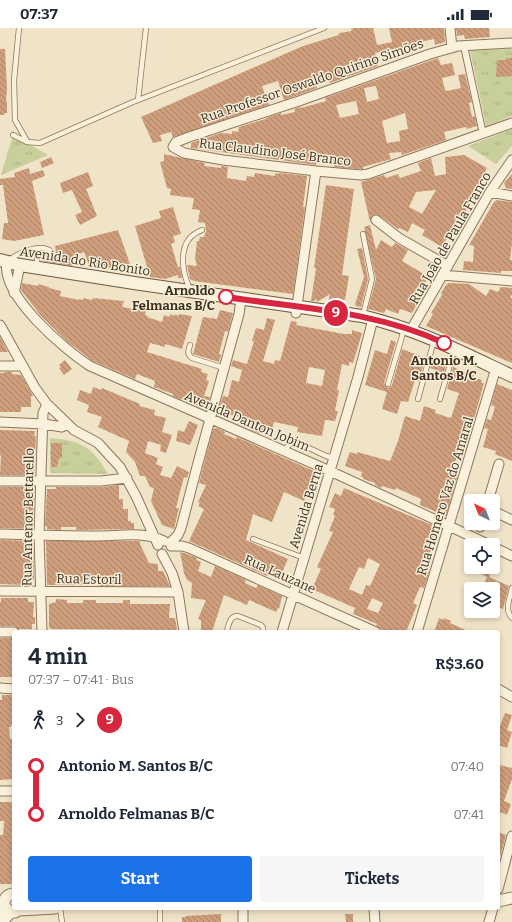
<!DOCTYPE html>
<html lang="en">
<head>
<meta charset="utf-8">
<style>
  body { margin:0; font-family:Bitter,serif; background:#f6f6f7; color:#1f2937; height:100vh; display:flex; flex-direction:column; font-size:15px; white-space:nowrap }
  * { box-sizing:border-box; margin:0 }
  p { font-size:13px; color:#747a83 }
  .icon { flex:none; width:22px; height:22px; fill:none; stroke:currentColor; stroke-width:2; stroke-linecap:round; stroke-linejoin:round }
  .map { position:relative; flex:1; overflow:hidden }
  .side { position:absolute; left:12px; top:602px; width:488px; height:280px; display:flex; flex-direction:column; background:#fff; border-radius:4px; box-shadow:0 2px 6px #0003 }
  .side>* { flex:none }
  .badge { padding:0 8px; border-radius:13px; font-size:14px; line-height:26px }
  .needle { width:26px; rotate:317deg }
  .buttons { position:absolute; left:464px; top:466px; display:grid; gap:8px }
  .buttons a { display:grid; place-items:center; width:36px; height:36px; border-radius:4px; background:#fff; box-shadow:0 2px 6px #0003; font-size:20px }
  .map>.badge { position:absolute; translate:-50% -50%; box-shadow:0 0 0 2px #fff }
  .legs { display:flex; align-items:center; gap:6px; height:44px; padding:0 16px; font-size:13px }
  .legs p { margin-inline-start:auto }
  .headline { display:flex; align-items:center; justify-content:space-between; height:68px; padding:0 16px }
  h1 { font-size:22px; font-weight:700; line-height:30px }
  .primary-button { display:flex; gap:8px; margin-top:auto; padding:8px 16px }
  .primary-button a { flex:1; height:46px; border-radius:4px; background:#1a73e8; color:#fff; font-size:16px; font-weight:700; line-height:46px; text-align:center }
  .primary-button a+a { background:#f6f6f7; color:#1f2937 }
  ul { padding:0 16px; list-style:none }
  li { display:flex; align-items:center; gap:14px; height:48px; font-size:15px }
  li i { display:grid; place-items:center; width:6px; height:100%; margin:0 5px; background:currentColor }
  li i::after { content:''; width:10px; height:10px; margin:-5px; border:3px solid; border-radius:50%; background:#fff }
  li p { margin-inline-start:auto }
  li:first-child i { background:linear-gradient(#0000 50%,currentColor 0) }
  li:last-child i { background:linear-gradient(currentColor 50%,#0000 0) }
  .status { display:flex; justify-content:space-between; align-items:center; height:28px; padding:0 20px; background:#fff; direction:ltr }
  .status svg { height:11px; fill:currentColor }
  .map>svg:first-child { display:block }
</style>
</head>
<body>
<div class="status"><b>07:37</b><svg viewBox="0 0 49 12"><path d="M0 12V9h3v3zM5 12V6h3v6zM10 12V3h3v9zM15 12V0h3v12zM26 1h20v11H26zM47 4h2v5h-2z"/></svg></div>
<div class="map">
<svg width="512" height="894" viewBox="0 0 512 894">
  <defs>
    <pattern id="grass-tufts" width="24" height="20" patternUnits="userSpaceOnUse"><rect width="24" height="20" fill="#c9cf9b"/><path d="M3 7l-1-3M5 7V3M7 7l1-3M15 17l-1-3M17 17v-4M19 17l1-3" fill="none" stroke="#aeb285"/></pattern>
    <pattern id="building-back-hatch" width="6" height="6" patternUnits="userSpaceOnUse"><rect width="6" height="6" fill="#cf9f7d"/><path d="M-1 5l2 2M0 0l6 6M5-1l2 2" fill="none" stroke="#a98266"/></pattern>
  </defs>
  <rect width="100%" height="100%" fill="#f0e4c8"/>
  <path fill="url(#grass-tufts)" d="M512,21V88L486,98L470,22Z
    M512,101V118L496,136L468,118Z
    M13,107L48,127L1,147Z
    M50,410C80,412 93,419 108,446L51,445L50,443Z"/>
  <path fill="url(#building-back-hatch)" fill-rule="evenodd" d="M355,0H373L377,17L392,14L389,0H444L445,14L435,17L434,11L420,14V16L394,23V21L375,25L378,38L330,55V53L316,57L317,60L284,72L278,53L262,58L269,77L173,109L171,104L160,107L162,113L153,115L141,89L303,18L339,7V5L352,3L351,1Z
    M456,0H489L490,9L465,11L464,7L457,8Z
    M0,21H5L6,42L7,60L6,73H7V85H5L4,87H0Z
    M438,30L441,37L452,35L455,47L442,50L445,62L447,63L461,60L458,47L465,46L472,74L469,75L472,89L475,88L477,98L467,101L466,99L444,104L446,112L402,127L401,124L389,125L391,131L363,139V141H357V139V141L334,139V134L317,132L316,137L191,120V115L221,105L232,106V103L238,104L239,99L266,91V90L281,85V87L295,84L294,81L301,79V80L326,73L325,70ZM376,58L379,71L367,74L364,60ZM356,73L359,86L340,90L336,77ZM405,85L408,101L399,103L400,113L387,115L382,93Z
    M506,30H512V48L496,49L497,32H506Z
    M164,126L205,135L204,138L221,140V138L228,139L227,150L246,153L247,148L254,149L255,145L275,148V145L279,146V145L307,148L303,179H305L293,266L194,253L190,251L187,237L197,238L195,230L197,213H199L200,209H204L206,203L205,195L198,194L200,182L192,181L194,170L170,167L171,161L167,160L160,134L164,133Z
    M464,127L487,140L465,184L468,185L465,191L461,188L449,211L447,210L442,219L422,207L425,202L412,195L408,204L399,200L398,201L377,186L372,188L370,194L361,154L384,147L386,150L398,146L400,150L421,143L418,135L431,130L435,148L446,146L445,129ZM436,162L422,186L409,179L416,164Z
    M51,129L54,135L42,140L40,134Z
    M29,140L30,146L43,142L45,148L32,153L44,207L14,213L2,211L4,195H8L3,157H0V151L15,149L14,145Z
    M88,144L93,158L86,161L97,188L80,197L75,187L82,184L72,162L63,165L60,155Z
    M512,146V161L506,160L504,155Z
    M326,157L354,161L342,247L349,248L345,272L337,271V276L328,275L330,266L317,274L316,271L314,273H311L316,240H314Z
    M497,172L512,174V215L510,232H512V243H501V245L463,242L464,233L473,234L474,218L469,217L494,174Z
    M173,179L181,206L173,208L175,214L171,216L178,239H180L182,250H178V247L165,251L150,249L135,198L161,190L159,183Z
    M370,197L376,222L381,212L392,219L395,215L408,222L402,233L429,249L416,269L420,271L412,285L400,281L398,286L386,281L384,285L368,281L376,251L364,199Z
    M118,202L130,236L119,240L118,238L111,240L89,237L84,224L73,228L72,238L42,233L43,224L52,228L56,225L55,218Z
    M362,220L368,251L361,279L356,278L355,276L364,249L357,221Z
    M22,255L38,258V256L49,259V260L61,263L60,268L79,272V271L83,272V270L92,272L93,270L124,273L122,279L134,281L136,275L148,276L145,287L148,288L147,289L162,294L164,287L170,289V286L175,288V286L179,288V286L192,288L182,321L165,316V319L150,315L147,324L202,341L201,344L208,346L206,352L209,353L204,368L210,369L207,378L202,377L201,378L192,376L173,368V366L154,359L155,353L137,346L135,351L93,333L69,315L41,288L21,262Z
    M449,255L469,256L486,268L490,261L498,264L501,259L512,260V267L510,269L512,271V335L426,298L433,286L431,285L442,267L441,265L446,257Z
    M220,282L233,285L228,304L225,303L219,326L221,327L219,334L193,326L203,289L217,291Z
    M267,290L275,292L263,333L274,336L275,332L280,333L291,293L297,294L296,297L344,306H352V302L362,305L353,335L349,334V338L342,336L337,362H339L335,383H338L335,393L325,392L322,408L297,404L298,399L274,394L271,404L261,402L260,406L250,401V399L247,398L248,391L223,385L224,379L220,377L223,368L228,369L232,352L239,354L242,342L231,338L233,332L247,336L254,313H252L256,300L264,302ZM309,339L325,342L322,358L306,355Z
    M0,309L8,324H0Z
    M391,312L396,314L384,355L387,359L389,360L392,357L402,321L425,330L419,353L415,352L408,374L401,373L397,386L382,381L387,364L365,357L375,322L387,326Z
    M65,332L72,341L64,347L59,340L61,339L59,337Z
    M442,333L446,335L444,345L430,340L432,334L441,337Z
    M453,339L465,344V345L474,347L473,349L482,352L481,355H484L465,424L459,422L452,444L458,446L446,488L420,477L421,471L396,460L395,462L382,458L381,460L375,457V455L363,451V449H361L362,444L345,438L350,424L357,426V424L390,433L398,413L405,388L420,393L424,378L436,382L435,385L451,390L459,365L447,361Z
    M5,344H12V346L21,347L33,368H31V379H21V384H0V345H5Z
    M497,356L512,362V433L495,426L496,423L483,419L488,401L484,400L487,391L491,392L495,379L491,377Z
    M93,359L101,362L102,360L140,376L139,378L155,382L154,387L166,390L162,404L172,407L166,425L160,423L161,417L148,413L145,425L158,430L156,436L163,439L160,447L171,450L177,438L189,444L187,450L184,449L180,464L176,480H179L174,501L162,497L151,473L154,460L150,459L145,448H140L135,434L126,424L129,413L98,399L102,389L87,384L89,377L77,372L80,362L91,366Z
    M189,393L198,397L190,417L176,413L178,402L184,404Z
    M217,400L225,404L224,406L236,411L237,409L316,444L304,473L284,464L272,494L253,486L246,512L288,531L281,547L270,542L267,548L189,513L204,481L198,478L200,475L198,474L206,457L199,455L213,401Z
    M0,402L35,403L34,408H36L34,447H0L1,428L0,426Z
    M51,415H61L62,417V430H59L57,439H51Z
    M119,457V471H123V481H128V493H131V495H134V501L76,502V499H61V502L47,501V498H45L47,461H56V459H101Z
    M0,459H31V462H34L33,501L0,500Z
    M344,460L427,495L432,497L431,499L437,502L429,522H431L423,541L429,544L424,560L420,559L413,575L417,577L406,604H387L381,601L376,598L377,596L353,586L355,580L312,561L321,541L317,539L333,504L329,503L335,488L333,487L335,481L329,479L335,465L341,468ZM368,530L380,536L370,558L366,557L362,567L349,561L359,539L364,541ZM372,570L383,575L378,585L367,581Z
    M0,512L33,513L34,552L26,551V557L0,556Z
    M46,513H140V516L149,535L158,536V543H163L170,558H98V553L84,552V557H47Z
    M180,524L187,526L197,530L196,532L201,534L198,543L211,549L215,538L246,552L245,555L256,560L258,557L282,568L279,581L278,580L276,584L249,572L247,577L224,567L212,604H201V592L198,591L206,572L191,570L192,555L187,552L184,545Z
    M481,539H493L489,549L509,558L503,581L493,576V559L484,555L487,549L479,545Z
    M1,570H28V574H34L33,589H35V596H32V601H19L14,598H0V574H1Z
    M56,571L67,572V575H83V572H96V575H123V572H130V576H170L169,590H175L177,601L175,602L51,601L49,599V576L56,574Z
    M439,590L443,592L444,590L451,593L450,595L470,604H434Z
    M0,610H14L13,649H0Z
    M2,667H14V697H11V699H9L10,711H14V751L0,752V672H2Z
    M505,685L512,687L507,702L512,704L507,720L498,717V703Z
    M500,737L512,740V751L504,773L511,776L507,787L501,784L499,789L498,745Z
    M0,774H14L13,856H0V807H3L4,793H0Z
    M498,804L506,807L500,829L498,828Z
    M221,886V894H182V889H186V888Z
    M345,886H353V894H346Z"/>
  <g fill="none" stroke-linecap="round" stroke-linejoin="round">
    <defs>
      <path id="service" d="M19,0L14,52L15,92L27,113
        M138,72L146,0
        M13,107L27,114L40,115L133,74L324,0
        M8,233C18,225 41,214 52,224
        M37,239V221
        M190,261C183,247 179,224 189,211C193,206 197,204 202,202
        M363,287L372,251L363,206
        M190,317C188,323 187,326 192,330L224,340
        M388,356L403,305
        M418,371L433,316
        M440,371L453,326
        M285,424L287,419L292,414H296L326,428L334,430
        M253,511L304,530
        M512,560C510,570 504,582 512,590
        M227,604C228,597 230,587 238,588L261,597L263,600V604
        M60,880L62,894
        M160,880V894"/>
      <path id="pedestrian" d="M464,18L483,106"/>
      <path id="minor" d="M450,0L452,20
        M512,15L458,18L430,26L299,73L189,109L176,114L173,119L184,125L223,132L316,143L361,147L368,146L512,95
        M490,164L512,168
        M376,192L399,210L448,238
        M7,234C0,267 65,322 90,338L330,443L490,517
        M442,247L512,253
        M14,265L20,237
        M296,285L316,143
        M0,297L35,360L47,376L74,402L98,415L120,439L136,468L158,517
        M411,302L490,164L512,132
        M0,338H22
        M0,394L44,396L62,399L67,396
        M0,453H101L127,450
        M488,473L499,436
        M493,483L512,492
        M480,499L481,495
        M0,506C33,507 65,508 98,508C120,508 143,503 164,513
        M170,515L178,507L181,500L198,435L239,286L241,271
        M171,518H182L189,520L376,604
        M493,519L512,528
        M162,526L172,545L178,564L184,604
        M0,563L178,564
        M0,604H14
        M42,604L39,507L43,385L47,376
        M282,604L358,349L373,291
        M417,604L496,340
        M0,660L14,661
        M498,661L512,669
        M0,763H14
        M498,861L512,808
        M243,880V894
        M374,880L375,894
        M0,890L4,878
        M3,894L12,884
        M489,894L493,880"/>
      <path id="tertiary" d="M14,866C7,866 3,872 4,878L10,884H15L21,880
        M498,873L512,870
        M19,882L55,880"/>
      <path id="secondary" d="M0,232L20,237L134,255L362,288C417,301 461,324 512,348"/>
    </defs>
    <use href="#service" stroke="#8d765c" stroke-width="6"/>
    <use href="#pedestrian" stroke="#8d765c" stroke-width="8"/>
    <use href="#minor" stroke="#8d765c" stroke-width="11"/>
    <use href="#tertiary" stroke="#8d765c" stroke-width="13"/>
    <use href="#secondary" stroke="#6f573f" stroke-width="14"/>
    <use href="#service" stroke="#faf1dc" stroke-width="4.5"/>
    <use href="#pedestrian" stroke="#faf1dc" stroke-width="6"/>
    <use href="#minor" stroke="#faf1dc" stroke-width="9"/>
    <use href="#tertiary" stroke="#faf1dc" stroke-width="11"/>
    <use href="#secondary" stroke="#faf1dc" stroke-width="12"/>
  </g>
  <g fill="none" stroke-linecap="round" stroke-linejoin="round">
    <defs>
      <path id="line-1" d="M226,269C299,280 376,283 444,315"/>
    </defs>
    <use href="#line-1" stroke="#fff" stroke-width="9"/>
    <use href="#line-1" stroke="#d7263d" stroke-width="6"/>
  </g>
  <g fill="#fff" stroke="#d7263d" stroke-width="2">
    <circle cx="226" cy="269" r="7"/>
    <circle cx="444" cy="315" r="7"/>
  </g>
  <g text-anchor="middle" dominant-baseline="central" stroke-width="3" stroke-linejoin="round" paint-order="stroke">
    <g font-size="13" fill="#3d2e20" stroke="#f7eed8">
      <text transform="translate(312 53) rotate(-19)">Rua Professor Oswaldo Quirino Simões</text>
      <text transform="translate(275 124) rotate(7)">Rua Claudino José Branco</text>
      <text transform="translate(450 210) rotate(-60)">Rua João de Paula Franco</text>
      <text transform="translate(85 233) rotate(9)">Avenida do Rio Bonito</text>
      <text transform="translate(247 393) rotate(23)">Avenida Danton Jobim</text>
      <text transform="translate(445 468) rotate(-73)">Rua Homero Vaz do Amaral</text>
      <text transform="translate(306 478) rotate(-73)">Avenida Berna</text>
      <text transform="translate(28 489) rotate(-89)">Rua Antenor Bettarello</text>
      <text transform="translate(280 546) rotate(24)">Rua Lauzane</text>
      <text transform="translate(89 551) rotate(1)">Rua Estoril</text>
    </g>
    <g font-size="13" font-weight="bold" fill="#3d2e20" stroke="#f7eed8" text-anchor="end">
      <text x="215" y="262">Arnoldo<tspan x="215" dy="15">Felmanas B/C</tspan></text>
      <text x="444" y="332" text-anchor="middle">Antonio M.<tspan x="444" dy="15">Santos B/C</tspan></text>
    </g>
  </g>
</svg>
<div class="buttons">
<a><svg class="needle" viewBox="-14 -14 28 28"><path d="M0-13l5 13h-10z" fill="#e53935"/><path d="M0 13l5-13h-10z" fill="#747a83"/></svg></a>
<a><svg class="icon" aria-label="locate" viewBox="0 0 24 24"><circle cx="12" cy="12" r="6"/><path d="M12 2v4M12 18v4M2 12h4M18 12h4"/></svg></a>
<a><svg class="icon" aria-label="layers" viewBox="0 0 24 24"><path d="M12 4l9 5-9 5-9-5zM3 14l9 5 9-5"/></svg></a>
</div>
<b class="badge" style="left:336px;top:285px;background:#d7263d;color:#fff">9</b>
<section class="side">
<div class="headline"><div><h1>4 min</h1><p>07:37 – 07:41 · Bus</p></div><b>R$3.60</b></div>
<div class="legs"><svg class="icon" aria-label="walk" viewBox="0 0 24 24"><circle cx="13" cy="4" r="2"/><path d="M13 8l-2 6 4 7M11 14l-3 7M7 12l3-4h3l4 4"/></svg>3<svg class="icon" aria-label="forward" viewBox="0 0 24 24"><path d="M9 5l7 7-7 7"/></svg><b class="badge" style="background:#d7263d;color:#fff">9</b></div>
<ul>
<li><i style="color:#d7263d"></i><b>Antonio M. Santos B/C</b><p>07:40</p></li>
<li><i style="color:#d7263d"></i><b>Arnoldo Felmanas B/C</b><p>07:41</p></li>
</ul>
<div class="primary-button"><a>Start</a><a>Tickets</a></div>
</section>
</div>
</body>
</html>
